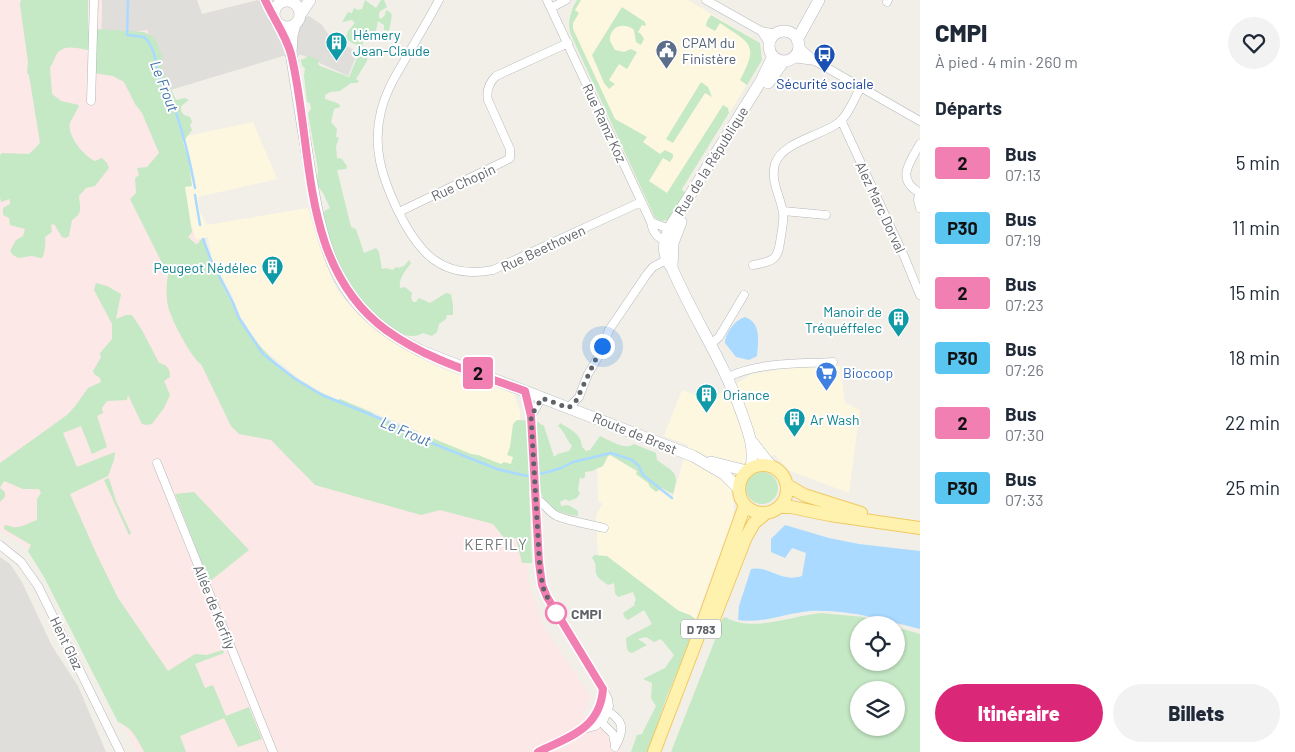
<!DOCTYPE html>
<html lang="fr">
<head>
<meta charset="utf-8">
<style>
  body { margin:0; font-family:Barlow,sans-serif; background:#f2f2f3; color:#1f2937; height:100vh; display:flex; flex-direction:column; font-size:19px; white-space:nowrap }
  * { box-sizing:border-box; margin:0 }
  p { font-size:16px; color:#747a83 }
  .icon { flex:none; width:28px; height:28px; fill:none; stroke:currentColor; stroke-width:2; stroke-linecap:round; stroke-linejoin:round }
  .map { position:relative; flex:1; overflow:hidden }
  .drawer { display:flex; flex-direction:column; background:#fff; width:375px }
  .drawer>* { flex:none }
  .badge { padding:0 10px; border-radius:4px; font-size:18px; line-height:32px }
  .controls { position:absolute; left:850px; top:616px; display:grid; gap:10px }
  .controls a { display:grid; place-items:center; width:55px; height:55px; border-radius:50%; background:#fff; box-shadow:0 1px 4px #0004; font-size:25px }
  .you { position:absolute; width:25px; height:25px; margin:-12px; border:4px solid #fff; border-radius:50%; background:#1a73e8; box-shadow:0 0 0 8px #1a73e833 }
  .map>.badge { position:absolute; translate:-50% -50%; box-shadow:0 0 0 2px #fff }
  h2 { padding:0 15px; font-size:19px; line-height:45px }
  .round { display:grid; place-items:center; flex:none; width:52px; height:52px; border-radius:26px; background:#f2f2f3 }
  .overview { display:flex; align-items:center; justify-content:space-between; height:85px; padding:0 15px }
  h1 { font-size:24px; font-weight:800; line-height:38px }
  .primary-button { display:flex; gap:10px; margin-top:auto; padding:10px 15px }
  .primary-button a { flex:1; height:58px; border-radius:30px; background:#db2777; color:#fff; font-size:20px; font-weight:800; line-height:58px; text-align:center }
  .primary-button a+a { background:#f2f2f3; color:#1f2937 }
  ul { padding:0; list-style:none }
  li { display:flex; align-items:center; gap:15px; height:65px; padding:0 15px }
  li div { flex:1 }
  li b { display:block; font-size:19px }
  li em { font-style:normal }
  li .badge { min-width:55px; font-weight:700; text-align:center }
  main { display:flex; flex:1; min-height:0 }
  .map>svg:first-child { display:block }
</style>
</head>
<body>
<main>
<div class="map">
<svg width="920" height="752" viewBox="0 0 920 752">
  <rect width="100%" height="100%" fill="#f1efe8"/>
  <path fill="#fef7e0" d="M577,0H688L760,43L762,60L682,189L685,191L667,221H661L655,218L571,35L569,20L570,13Z
    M253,122L277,179L198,197L200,212L207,225L308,208L320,248L333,282L340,294L357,313L391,340L429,363L453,373L514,394L520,411V457L516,472L429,440L417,435L419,431L341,399H337L316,389L300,379L261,347L241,317L231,293L212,259L208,237L196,240L188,215L183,186L182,137Z
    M834,365L840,366L845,403L860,410L849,493L790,471L775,455L749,460L741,465L731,492L734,504L733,518L690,634L640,602L634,592L631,593L622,584L598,557L596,519L598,511L603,504L598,501L597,459L610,455L637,471L673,496L688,445L664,436L682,390L709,400L752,374L787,368Z"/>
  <path fill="#e0deda" d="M102,0H197L202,14L258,0L273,27L309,16L322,25L331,38L358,52L348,76L302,55L283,56L167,91L147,30L101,38Z
    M0,557L10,564L22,582L52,646L78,686L106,752H0Z"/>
  <path fill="#fce8e6" d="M0,0H102L101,38L147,30L182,137L192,184L184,186L188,215L196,240L205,238L210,261L219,281L228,293L237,317L258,354L299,384L423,441L529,478L532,548L530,549L527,579L543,626L591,697L583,714L625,739L619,752H137L40,562L31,551L18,541L0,531Z"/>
  <path fill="#c5e8c5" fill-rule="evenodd" d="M21,0H88V31L95,29L144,32L155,38L162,55V70L176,100L185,98L189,100L181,106V111L184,115L190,117L192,122L190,125L192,130L183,142L189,162L192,186L185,187L192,232L188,237L196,244L199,243L200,240L205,238C206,246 208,253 210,261C213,269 219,276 222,284C249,341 278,376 338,400L340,399L373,413V415L418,432L416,438L429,443L432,438L471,454L478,455L501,464L504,462L511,464L513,457L507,455L510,447L513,424L517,420L536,421L544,426L554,457L558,454L569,451L572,446C566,439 565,432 558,426L560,423C571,430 581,433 582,447L586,451L590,450L600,436C609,440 625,451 634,444L656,453L657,460C674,473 680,471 673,494L662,488L656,492L650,487L648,483L636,474L637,471L610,455L608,456L603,466L592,471L585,472V477L582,479L580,477L578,490L580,493L577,498L569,501L565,499L560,502L561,506L568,505L578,511V516C557,512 549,512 540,491L529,490L532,563H522L516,538L505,539L493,524L440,510L421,515L315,485L271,440L239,434L231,426L201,364C192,360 170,317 168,306C166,296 166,285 168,275L130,199L136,193L135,178L139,175L137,168L147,167L159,153L142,113L135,104L124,82L113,76L94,73L95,51C83,50 67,43 58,52C54,57 54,63 50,67L52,94L61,101L79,105C77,111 72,118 70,123C67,136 84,156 95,161L102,158L107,163L109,168L95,186L86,188L79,196C80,208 83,213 72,220L69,236L66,238L62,237L54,224L51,225L52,232L45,237C46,241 45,254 42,258C39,258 36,257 33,256C23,256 17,262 10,251L16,240L23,236L25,229L10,225L9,218L3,215V208L10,204V199L1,202L0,197V155L2,153L29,154L40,143L29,75L27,73L28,62L20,5Z
    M365,0L376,8L381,0H384L387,7C383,10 378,10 379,17L381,19L385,15L386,10L390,12L392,15L389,31L384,30V25L378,21L376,31L372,33L368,32L365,35L362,46C356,45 348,42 346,37L348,31L355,23L352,20L342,22L348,12L352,13L354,8L358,10L362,9Z
    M577,0H581L575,10L579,13L573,23V29L615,119L647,137L643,142L660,154L665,150L673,154V157L670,162L663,158L649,181L667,193L723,105L728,108L729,113L682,189L686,194L670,220L661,221L655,218L571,35C567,22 570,12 577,0Z
    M622,7L645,22L646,26L642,25L638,32L641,34L644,39L641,45L636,42L634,30C623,21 609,27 610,41L615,50L624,52L631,49L637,52L627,69L619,64L609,80L615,84L609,89L604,83L592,55Z
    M711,15L760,43L762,60L747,85L740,80C759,44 751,44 720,23L715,31L706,26L707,21Z
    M360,51L368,55L367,61L356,79L359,81L357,83H351L340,91L330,92L325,95V99L337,103L340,105V107L334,109L331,122L337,129L336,137L339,138L336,146L337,158L342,159L347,166L346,169L337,170L351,227L356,229L364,253L376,248L379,252L382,269L386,268L393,270L396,267L398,268L404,266L409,260L411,263C406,270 398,279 400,288L405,287L412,293L411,298L413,302H416L419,298L430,303L446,293L451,294L453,305V315H447L446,319L439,324L437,332L432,336L423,333C402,347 364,308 352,291C345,282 332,257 329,246C326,237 325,225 323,216L324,211L330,208L323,193L318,186L317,179L318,170L308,113L311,109L310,103L307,102L304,76L305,68L302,66L301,60L310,56L319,60L318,64L320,66L349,77Z
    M701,82L708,87L712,97L705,93L673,143L666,139Z
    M96,283L107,286L121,294L116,319L126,315H132L142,330L159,363C167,365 170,368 170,377L164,381L170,395L164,408L152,424L146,425L142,424L128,395L127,400L107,401L102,408L103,413L97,416L107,447L92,454L81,426L63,433L77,467L115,452L114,460L108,476L70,494L96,553L118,598L168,671L195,654L207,655L223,650L224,653L195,664L205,688L213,685L226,716L249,707L262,739L238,747L224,718L180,736L186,752H144C138,740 131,726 118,722L44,577L28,551L31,545L4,529V525C9,525 12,528 16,527C24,527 30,522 37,520V499L41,493L39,489H23L4,481L0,488L5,492V497L0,502V463L67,415L76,405L88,388L101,382L100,378L94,374L93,371L101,357L100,353L112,339V324L94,290Z
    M746 488a16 16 0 1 1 32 0a16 16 0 1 1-32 0Z
    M109,478L116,501L131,533L129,535L104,480Z
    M194,492L249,550L209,582L175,494Z
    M594,555L607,556L679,611L690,615L697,620V626L667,696L648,752H631L637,735L642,734L656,706L651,698L652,683L643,679L665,668L674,655L661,639L654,642L646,637L638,639L647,645L632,653L629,652L627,649L626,638L652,624L644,610L628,620L625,618L623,613L635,605L634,603L636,600L633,592L618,597L615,593L614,583L608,585C604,582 597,578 596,573C595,566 597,564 592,558Z
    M821,613L863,617L891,625H859V662H896V627L920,634V752H671L715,640C717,632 717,622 725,617C752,633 791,616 821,613ZM859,690H896V728H859Z"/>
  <path fill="#aadaff" d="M745,317C762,323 758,342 757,356L749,360L736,357L725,343C725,333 735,320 745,317Z
    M785,525L829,538L859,544L920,551V629C883,620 848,609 810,611C786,613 762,624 738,620L739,606L751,569C769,565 780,583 802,576L806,553L792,548L785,558L771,552V539Z"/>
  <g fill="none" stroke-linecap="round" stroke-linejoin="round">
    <path stroke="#aadaff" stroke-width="2.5" d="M128,0L127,35L144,37C158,49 155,71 162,86C165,93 171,99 174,106C183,133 190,160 195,188
      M195,195L200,225
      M203,239L211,260L233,303L239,318L263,354L294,378L322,395L384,420L429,442L497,469L522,475L529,476L548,472L561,468L573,462L611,453L632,460L639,466L643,475L672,498"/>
    <defs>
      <path id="street" d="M439,0C429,19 418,37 407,56C397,74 386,90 381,111C372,147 382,177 397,209C418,252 441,280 493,270L641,202
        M547,0L651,222C653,234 658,239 670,242
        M706,0L761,31L776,34
        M887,2L888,0
        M551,8L566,0
        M761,31L769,43
        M798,46L815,61L920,121
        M792,58L815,61
        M91,101L94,0
        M841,120L904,256L920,295
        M920,144C910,162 895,179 920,193
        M919,193L918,200L920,208
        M783,211L826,215
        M399,212L507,160L510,158V149L488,100C486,91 489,83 496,76L568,43
        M651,222L672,230
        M753,265C776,261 778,259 781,236C782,229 784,221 783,213C781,197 770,182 775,164C782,142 821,136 838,123C849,115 854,98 861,87
        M711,344L719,337L744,295
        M728,377C759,362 799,364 833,362
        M525,391L531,416L539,563L542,585L547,597L598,680L608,699L609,706L604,719L595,726L584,729L538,752
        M568,408L579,397L588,374L600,354L609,330L647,274L653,267L666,260
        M531,416L542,398
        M157,463L273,752
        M536,499C544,502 548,512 557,516C572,522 589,524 604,528
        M0,545L21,562L38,586L120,752
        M600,707C620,717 628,725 615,747
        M598,719L613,734L615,745
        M586,727L599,710L603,689"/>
      <path id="secondary" d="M265,0L274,16
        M274 14a13 13 0 1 1 26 0a13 13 0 1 1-26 0Z
        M300,15L310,0
        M295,24L292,36L291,53C297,91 303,128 309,166C323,253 336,309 421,351L693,456L724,474L738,488
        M769 46a15 15 0 1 1 30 0a15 15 0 1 1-30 0Z
        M797,40L819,0
        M768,83L784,61
        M672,267L673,243L681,222
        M752,442L771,466
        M711,462L747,471
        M751,468C755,447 748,431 741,411C723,361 693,317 672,268C662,255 663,244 669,229L761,81L773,56"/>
      <path id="primary" d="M739 489a24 24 0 1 1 48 0a24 24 0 1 1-48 0Z
        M787,485L804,495L861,513
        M779,507H791L830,515L920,528
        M709,631L746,537L754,523L766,513
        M654,752L696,642L745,505"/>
    </defs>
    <use href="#street" stroke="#b5b8bc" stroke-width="9"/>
    <use href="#secondary" stroke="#b6babf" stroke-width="12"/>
    <use href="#primary" stroke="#f2c960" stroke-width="14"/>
    <use href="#street" stroke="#fff" stroke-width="8"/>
    <use href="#secondary" stroke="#fff" stroke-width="11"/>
    <use href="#primary" stroke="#fff2af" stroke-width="12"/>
  </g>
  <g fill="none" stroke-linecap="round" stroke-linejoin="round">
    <defs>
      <path id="line" d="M265,0C273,18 286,35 291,54C314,148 299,266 386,330C427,360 478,374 525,391L531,416L539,562L542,585L547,597L603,689C600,729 569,737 538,752"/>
    </defs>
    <use href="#line" stroke="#fff" stroke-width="11"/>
    <use href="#line" stroke="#f27fb2" stroke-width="8"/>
    <path stroke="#5f6368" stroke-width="5" stroke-dasharray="0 9" d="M556,613L544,591L540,572L531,416L542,398L568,408L575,403L602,346"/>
  </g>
  <defs>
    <symbol id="building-pin" viewBox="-11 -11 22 30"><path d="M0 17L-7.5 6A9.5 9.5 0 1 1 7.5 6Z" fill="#0f9aa8" stroke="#fff"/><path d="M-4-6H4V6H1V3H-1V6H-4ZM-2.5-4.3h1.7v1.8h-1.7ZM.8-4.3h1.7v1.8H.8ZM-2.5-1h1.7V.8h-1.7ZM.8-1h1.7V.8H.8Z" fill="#fff"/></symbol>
    <symbol id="civic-pin" viewBox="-11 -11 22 30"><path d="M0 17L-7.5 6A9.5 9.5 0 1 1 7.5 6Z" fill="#5c6f8a" stroke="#fff"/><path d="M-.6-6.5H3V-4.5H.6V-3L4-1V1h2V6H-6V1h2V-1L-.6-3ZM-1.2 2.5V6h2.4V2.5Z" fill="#fff"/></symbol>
    <symbol id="bus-pin" viewBox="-11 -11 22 30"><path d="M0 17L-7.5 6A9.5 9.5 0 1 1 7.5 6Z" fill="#1a4fb4" stroke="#fff"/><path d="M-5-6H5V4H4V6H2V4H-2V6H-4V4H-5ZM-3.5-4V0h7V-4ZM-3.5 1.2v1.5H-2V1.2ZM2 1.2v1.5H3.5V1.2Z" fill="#fff"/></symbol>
    <symbol id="supermarket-pin" viewBox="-11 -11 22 30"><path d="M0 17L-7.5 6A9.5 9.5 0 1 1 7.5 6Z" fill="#3f7fe0" stroke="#fff"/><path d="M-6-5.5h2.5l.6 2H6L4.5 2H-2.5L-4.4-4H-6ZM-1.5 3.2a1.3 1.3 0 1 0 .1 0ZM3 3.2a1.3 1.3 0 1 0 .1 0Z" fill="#fff"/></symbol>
  </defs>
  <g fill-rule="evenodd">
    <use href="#building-pin" x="324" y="30" width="25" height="34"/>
    <use href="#civic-pin" x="654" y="38" width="25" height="34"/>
    <use href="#bus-pin" x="812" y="42" width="25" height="34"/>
    <use href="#building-pin" x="260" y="254" width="25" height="34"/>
    <use href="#building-pin" x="886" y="306" width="25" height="34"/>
    <use href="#supermarket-pin" x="814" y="360" width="25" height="34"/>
    <use href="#building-pin" x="694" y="382" width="25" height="34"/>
    <use href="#building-pin" x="782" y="406" width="25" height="34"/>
  </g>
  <circle fill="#fff" stroke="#f27fb2" stroke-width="2.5" cx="556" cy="613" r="10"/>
  <g text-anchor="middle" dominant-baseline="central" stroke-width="4" stroke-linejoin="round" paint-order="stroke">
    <rect fill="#fff" stroke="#8f9295" stroke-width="1" x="681" y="619.5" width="40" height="19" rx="4"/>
    <g font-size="12" font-weight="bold" fill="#5f6368">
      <text x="701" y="629">D 783</text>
    </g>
    <g font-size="14" fill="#0d838f" stroke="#fff" text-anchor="start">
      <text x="353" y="34">Hémery<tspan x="353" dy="16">Jean-Claude</tspan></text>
      <text x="257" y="267" text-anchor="end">Peugeot Nédélec</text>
      <text x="882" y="311" text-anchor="end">Manoir de<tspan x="882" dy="16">Tréquéffelec</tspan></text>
      <text x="723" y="394">Oriance</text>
      <text x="810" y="419">Ar Wash</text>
    </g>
    <g font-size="14" fill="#4e5e75" stroke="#fff" text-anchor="start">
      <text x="682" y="42">CPAM du<tspan x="682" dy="16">Finistère</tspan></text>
    </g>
    <g font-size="14" fill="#164399" stroke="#fff">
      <text x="825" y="83">Sécurité sociale</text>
    </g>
    <g font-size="14" fill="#5f6368" stroke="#fff">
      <text transform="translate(605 123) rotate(65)">Rue Ramz Koz</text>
      <text transform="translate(711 161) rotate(-58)">Rue de la République</text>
      <text transform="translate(463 182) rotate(-25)">Rue Chopin</text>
      <text transform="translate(881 207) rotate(65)">Alez Marc Dorval</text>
      <text transform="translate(543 248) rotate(-25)">Rue Beethoven</text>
      <text transform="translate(635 433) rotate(22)">Route de Brest</text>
      <text transform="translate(215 607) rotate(68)">Allée de Kerfily</text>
      <text transform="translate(67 643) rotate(64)">Hent Glaz</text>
    </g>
    <g font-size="14" fill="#366cbe" stroke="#fff" text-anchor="start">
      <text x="843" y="372">Biocoop</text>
    </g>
    <g font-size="14" font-weight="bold" fill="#5f6368" stroke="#fff" text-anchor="start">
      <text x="571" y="613">CMPI</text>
    </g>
    <g font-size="15" font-style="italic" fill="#4174aa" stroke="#fff">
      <text transform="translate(165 86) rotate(69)">Le Frout</text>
      <text transform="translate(406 431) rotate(23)">Le Frout</text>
    </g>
    <g font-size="15" letter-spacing="1" fill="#70757a" stroke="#fff">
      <text x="496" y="544">KERFILY</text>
    </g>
  </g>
</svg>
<div class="controls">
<a><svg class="icon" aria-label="locate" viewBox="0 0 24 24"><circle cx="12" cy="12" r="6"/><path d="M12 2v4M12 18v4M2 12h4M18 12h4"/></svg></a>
<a><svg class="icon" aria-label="layers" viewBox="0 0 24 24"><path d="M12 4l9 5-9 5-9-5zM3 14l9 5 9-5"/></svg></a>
</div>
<div class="you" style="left:602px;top:346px"></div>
<b class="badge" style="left:478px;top:373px;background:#f27fb2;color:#111">2</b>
</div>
<section class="drawer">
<div class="overview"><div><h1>CMPI</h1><p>À pied · 4 min · 260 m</p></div><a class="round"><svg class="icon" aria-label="heart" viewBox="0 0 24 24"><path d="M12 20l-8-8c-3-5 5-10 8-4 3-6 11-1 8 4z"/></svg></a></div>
<h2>Départs</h2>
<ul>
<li><span class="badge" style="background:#f27fb2;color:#111">2</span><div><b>Bus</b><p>07:13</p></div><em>5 min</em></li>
<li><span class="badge" style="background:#59c6f2;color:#111">P30</span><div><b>Bus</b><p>07:19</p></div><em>11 min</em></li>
<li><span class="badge" style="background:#f27fb2;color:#111">2</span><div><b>Bus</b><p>07:23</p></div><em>15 min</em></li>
<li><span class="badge" style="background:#59c6f2;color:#111">P30</span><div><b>Bus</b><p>07:26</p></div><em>18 min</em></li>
<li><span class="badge" style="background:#f27fb2;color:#111">2</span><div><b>Bus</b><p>07:30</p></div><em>22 min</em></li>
<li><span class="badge" style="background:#59c6f2;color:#111">P30</span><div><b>Bus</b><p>07:33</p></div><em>25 min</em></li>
</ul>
<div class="primary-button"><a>Itinéraire</a><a>Billets</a></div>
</section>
</main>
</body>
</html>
